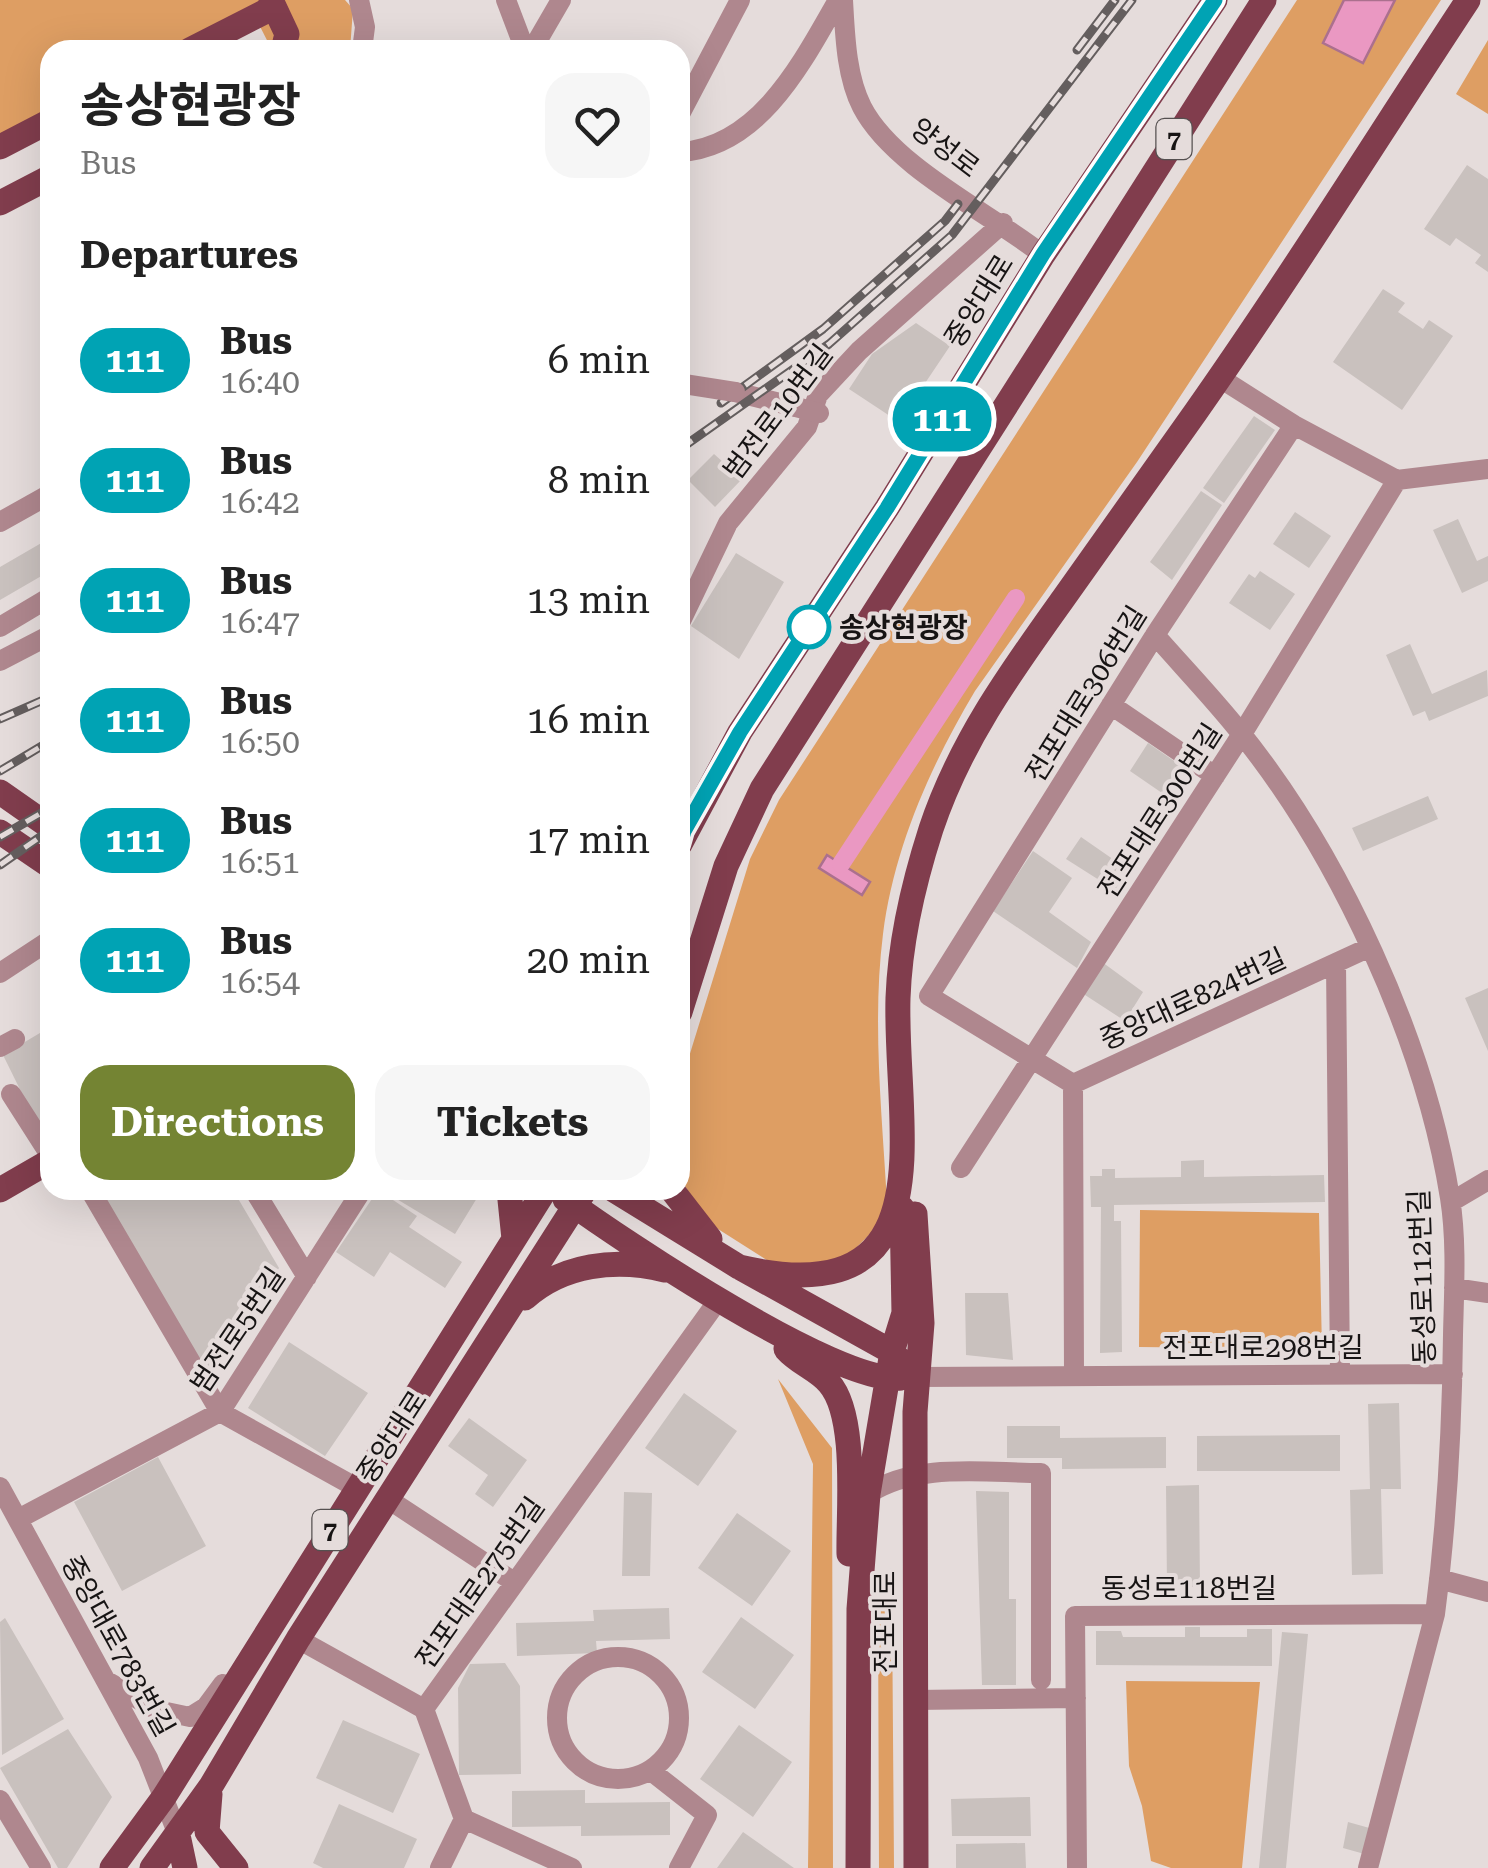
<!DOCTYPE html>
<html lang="en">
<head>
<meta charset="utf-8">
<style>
  body { margin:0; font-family:"Roboto Serif","Noto Sans KR",serif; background:#f6f6f6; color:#222; height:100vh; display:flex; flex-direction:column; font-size:38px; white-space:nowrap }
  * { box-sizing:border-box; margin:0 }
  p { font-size:32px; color:#767676 }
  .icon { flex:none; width:55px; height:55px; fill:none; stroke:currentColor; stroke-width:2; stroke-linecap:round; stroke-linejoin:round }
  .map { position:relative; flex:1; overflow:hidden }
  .drawer { position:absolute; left:40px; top:40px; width:650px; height:1160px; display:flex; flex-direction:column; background:#fff; border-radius:30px; box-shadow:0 10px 40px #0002 }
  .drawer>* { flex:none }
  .badge { padding:0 20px; border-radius:32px; font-size:35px; line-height:65px }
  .map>.badge { position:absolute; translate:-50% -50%; box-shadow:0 0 0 5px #fff }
  h2 { padding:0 40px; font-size:38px; line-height:90px }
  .round { display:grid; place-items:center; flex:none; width:105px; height:105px; border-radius:30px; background:#f6f6f6 }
  .head { display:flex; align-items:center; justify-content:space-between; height:170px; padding:0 40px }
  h1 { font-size:48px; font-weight:700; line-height:75px }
  .primary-button { display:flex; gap:20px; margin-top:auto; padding:20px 40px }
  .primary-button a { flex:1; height:115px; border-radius:30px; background:#748433; color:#fff; font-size:40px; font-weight:700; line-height:115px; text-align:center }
  .primary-button a+a { background:#f6f6f6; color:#222 }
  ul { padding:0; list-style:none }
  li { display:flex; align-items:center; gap:30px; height:120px; padding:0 40px }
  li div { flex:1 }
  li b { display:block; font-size:38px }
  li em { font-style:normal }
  li .badge { min-width:110px; font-weight:700; text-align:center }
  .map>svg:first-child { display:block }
</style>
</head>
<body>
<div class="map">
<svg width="1488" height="1868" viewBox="0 0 1488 1868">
  <rect width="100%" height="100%" fill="#e5dcdb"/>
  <path fill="#de9e63" d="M0,0H345L353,9L350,50H272L250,7L171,50H50V111L0,137Z
    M1297,0H1441L1137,462L975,691C931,765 894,847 883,934C872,1022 882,1113 887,1202L884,1220L841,1263L773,1264L718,1229L702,1213L680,1178V1086L750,859L779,800Z
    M1488,40V114L1456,94Z
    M1140,1210L1319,1213L1322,1349L1139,1347Z
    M778,1379L832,1448L833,1868H808L813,1464Z
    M882,1593L892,1600L894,1868H879L878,1600Z
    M1126,1681L1260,1682L1242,1868H1171L1151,1861L1142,1806L1129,1766Z"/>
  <path fill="#ea98c2" stroke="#ab708e" stroke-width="2.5" d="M1344,0H1395L1363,63L1323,43Z
    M827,855L870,882L862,895L819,868Z"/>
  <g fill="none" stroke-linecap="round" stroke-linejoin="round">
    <path stroke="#ea98c2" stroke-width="18" d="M841,864L1016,598"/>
  </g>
  <path fill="#c9c1be" d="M1467,165L1488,179V272L1475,263L1481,255L1456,238L1450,246L1424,229Z
    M1383,289L1405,303L1398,312L1423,329L1429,320L1453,336L1402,410L1333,362Z
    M916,323L950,346L899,422L849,389L872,354Z
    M1254,416L1275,430L1224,503L1203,488Z
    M714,454L742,479L715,507L688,480Z
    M1201,491L1222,505L1172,580L1150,562Z
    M1295,512L1331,536L1309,568L1273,544Z
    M1458,519L1477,561L1488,556V581L1462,593L1433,530Z
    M50,538V571L0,600V567Z
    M736,553L784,582L739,659L691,626Z
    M1260,571L1295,594L1270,630L1229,603L1249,574L1255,578Z
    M1410,644L1432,694L1487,670L1488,696L1429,721L1425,711L1413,716L1386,655Z
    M1148,743L1180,765L1162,793L1130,771Z
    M1428,796L1438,819L1363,851L1352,828Z
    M1081,837L1130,871L1118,892L1066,859Z
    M1033,851L1072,878L1049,912L1091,942L1077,968L993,911Z
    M1102,962L1143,992L1125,1021L1082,993Z
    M1488,988V1051L1465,998Z
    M50,1027V1132L43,1136L3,1055Z
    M1204,1160V1177L1324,1175L1325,1202L1114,1205V1221H1121L1122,1352L1100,1353L1101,1207H1091L1090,1176H1102V1169H1115V1178L1181,1177V1161Z
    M99,1190H233L279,1268L216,1370H204Z
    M378,1190L417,1216L409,1227L462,1262L445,1288L390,1252L374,1277L336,1252Z
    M393,1190H464L477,1198L455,1234L390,1195Z
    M965,1293H1008L1013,1360L966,1355Z
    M289,1342L368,1393L325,1456L248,1408Z
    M684,1393L737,1431L698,1486L645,1448Z
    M1399,1403L1401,1489H1381L1383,1574L1352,1575L1350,1490L1370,1489L1368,1404Z
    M469,1418L527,1460L493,1507L475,1494L488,1475L448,1446Z
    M1007,1426H1060V1438L1166,1437V1468L1062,1469V1458H1007Z
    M1340,1435V1471H1197V1436Z
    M158,1457L206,1546L122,1591L74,1502Z
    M1199,1485L1200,1587H1167L1166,1486Z
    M976,1491L1009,1492V1599H1016V1685H982Z
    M624,1492L652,1493L650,1576H622Z
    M737,1513L791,1551L752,1606L698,1568Z
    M669,1608L670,1639L596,1641L597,1653L517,1656L516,1623L594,1621L593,1610Z
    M741,1617L794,1655L755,1709L702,1672Z
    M5,1618L64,1719L2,1755L0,1622Z
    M1185,1627H1200V1637H1247V1629H1272V1666L1096,1665V1631H1121L1123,1637H1185Z
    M1282,1632L1308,1634L1286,1868H1259Z
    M505,1663L520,1686L521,1774L459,1775L458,1688L470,1664Z
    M343,1720L420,1754L393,1813L316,1778Z
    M739,1725L792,1762L753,1817L700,1779Z
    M68,1729L112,1797L67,1868H58L0,1768Z
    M585,1790V1803L670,1802V1835L581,1836V1826L512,1827V1791Z
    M1030,1797L1031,1836H952L951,1799Z
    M339,1804L417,1839L404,1868H323L313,1863Z
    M1348,1822L1373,1829L1368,1855L1343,1848Z
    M743,1832L794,1868H717Z
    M1025,1843L1026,1868H956V1844Z"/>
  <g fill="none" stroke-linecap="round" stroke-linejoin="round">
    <path stroke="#af878e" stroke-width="20" d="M359,0L365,27L362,50
      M506,0L525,50
      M843,0C845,34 846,76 862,107C893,167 990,213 1043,255
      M532,50L561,0
      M680,114L740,0
      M680,152C760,147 803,61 838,0
      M1220,378L1294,425L1397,480L1488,469
      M735,392L796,407
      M0,522L50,494
      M680,623L728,523L807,427L818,395L859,351L1003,223
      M0,627L50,597
      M1155,635C1183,667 1213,698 1240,732C1340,856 1425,1041 1450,1198C1457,1242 1454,1290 1453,1335C1452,1429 1447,1521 1435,1614L1368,1868
      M0,661L50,635
      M1111,705L1215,776
      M1336,963L1340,1374
      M0,973L50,940
      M929,996L1155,635L1294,425
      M929,996L1073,1084L1368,948
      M0,1047L15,1039
      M1073,1084L1074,1375
      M11,1094L50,1155
      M961,1168L1242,734L1397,480
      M90,1190L220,1412
      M254,1190L307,1277
      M1451,1202L1488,1180
      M1454,1288L1488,1293
      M917,1377L1453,1374
      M220,1412L357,1488
      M0,1487L148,1758L178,1835
      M868,1494C917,1462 984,1473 1041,1473V1680
      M388,1499L514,1582
      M18,1519L220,1412L362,1190
      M1439,1579L1488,1592
      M298,1639L424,1709
      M557 1718a61 61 0 1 1 122 0a61 61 0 1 1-122 0Z
      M110,1683L157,1710L190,1717L206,1707L223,1684
      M914,1700L1076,1698
      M651,1771L707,1815L679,1868
      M0,1800L41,1868
      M440,1868L464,1819
      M572,1868L464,1819L424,1709L719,1299
      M1077,1868L1075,1616L1435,1614"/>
    <path stroke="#813d4d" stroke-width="25" d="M271,0L287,34L283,50
      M190,50L274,7
      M0,147L50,121
      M0,203L50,177
      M0,792L50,827
      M0,832L50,866
      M680,844L740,732L887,508L1043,255L1215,0
      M680,1012L726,866L762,789L1264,0
      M0,1190L50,1161
      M509,1190L514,1239
      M614,1190L739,1267L892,1352L903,1363
      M672,1190L710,1239
      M565,1199C623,1241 837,1385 901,1378
      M915,1214L922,1323L915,1412L916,1868
      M739,1267C952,1316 894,1129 898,998C900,940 913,885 931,829C960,742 1010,673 1063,599C1107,537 1151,475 1195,413C1290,278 1377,138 1468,0
      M525,1298C563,1264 616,1258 665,1270
      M786,1349C798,1363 817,1369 829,1383C858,1416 848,1511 849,1554
      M210,1794L207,1832L236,1868
      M178,1835L185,1868
      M112,1868L164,1797L545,1190
      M152,1868L211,1786L298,1639L585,1190
      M858,1868L859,1609L868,1494L892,1352L904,1313L902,1208"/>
    <defs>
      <path id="rail" d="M1077,50L1115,0
        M721,403L823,329L945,221L958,204
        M680,449L829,344L952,235L1132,0
        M0,719L50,697
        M0,771L50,741
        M0,837L50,808
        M0,865L50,830"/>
    </defs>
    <use href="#rail" stroke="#645e5e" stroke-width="9"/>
    <use href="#rail" stroke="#e5dcdb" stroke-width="5" stroke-dasharray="15" stroke-linecap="butt"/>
    <path stroke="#af878e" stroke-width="20" d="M684,384L735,392
      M796,407L819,413"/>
  </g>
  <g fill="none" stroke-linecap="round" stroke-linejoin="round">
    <defs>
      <path id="line" d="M680,845L684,831L740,732L887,508L1043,254L1215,0"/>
    </defs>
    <use href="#line" stroke="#fff" stroke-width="22"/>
    <use href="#line" stroke="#00a3b4" stroke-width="15"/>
  </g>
  <circle fill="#fff" stroke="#00a3b4" stroke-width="5" cx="809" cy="627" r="20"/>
  <g text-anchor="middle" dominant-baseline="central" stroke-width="8" stroke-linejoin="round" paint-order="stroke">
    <g fill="#e5dcdb" stroke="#555050" stroke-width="2.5">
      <rect x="1156.5" y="119" width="35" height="40" rx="8"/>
      <rect x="312.5" y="1510" width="35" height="40" rx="8"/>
    </g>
    <g font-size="25" font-weight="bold" fill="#171414">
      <text x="1174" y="139">7</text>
      <text x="330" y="1530">7</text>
    </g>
    <g font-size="28" fill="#171414" stroke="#e5dcdb">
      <text transform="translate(945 148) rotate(37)">양성로</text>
      <text transform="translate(979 301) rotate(-58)">중앙대로</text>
      <text transform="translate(778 412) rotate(-53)">범전로10번길</text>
      <text transform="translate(1086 694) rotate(-58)">전포대로306번길</text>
      <text transform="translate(1160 811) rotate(-57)">전포대로300번길</text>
      <text transform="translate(1193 999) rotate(-25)">중앙대로824번길</text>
      <text transform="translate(1422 1277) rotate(-92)">동성로112번길</text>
      <text transform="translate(238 1330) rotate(-56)">범전로5번길</text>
      <text x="1263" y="1347">전포대로298번길</text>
      <text transform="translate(392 1437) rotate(-57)">중앙대로</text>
      <text transform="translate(480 1583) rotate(-55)">전포대로275번길</text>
      <text x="1189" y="1588">동성로118번길</text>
      <text transform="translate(885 1622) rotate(-90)">전포대로</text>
      <text transform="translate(118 1646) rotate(61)">중앙대로783번길</text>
    </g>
    <g font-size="28" font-weight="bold" fill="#171414" stroke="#e5dcdb" text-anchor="start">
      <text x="839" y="627">송상현광장</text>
    </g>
  </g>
</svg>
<b class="badge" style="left:942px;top:419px;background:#00a3b4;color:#fff">111</b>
<section class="drawer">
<div class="head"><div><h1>송상현광장</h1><p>Bus</p></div><a class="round"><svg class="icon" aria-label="heart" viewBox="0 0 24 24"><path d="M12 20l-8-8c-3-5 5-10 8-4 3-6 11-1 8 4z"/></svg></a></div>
<h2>Departures</h2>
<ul>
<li><span class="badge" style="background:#00a3b4;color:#fff">111</span><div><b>Bus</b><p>16:40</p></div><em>6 min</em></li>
<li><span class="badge" style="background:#00a3b4;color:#fff">111</span><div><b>Bus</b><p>16:42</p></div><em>8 min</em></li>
<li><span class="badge" style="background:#00a3b4;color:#fff">111</span><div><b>Bus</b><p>16:47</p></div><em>13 min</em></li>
<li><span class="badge" style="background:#00a3b4;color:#fff">111</span><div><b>Bus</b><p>16:50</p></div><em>16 min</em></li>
<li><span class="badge" style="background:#00a3b4;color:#fff">111</span><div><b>Bus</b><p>16:51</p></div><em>17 min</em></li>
<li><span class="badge" style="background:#00a3b4;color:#fff">111</span><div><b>Bus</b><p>16:54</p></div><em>20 min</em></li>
</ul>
<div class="primary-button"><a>Directions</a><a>Tickets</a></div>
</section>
</div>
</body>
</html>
